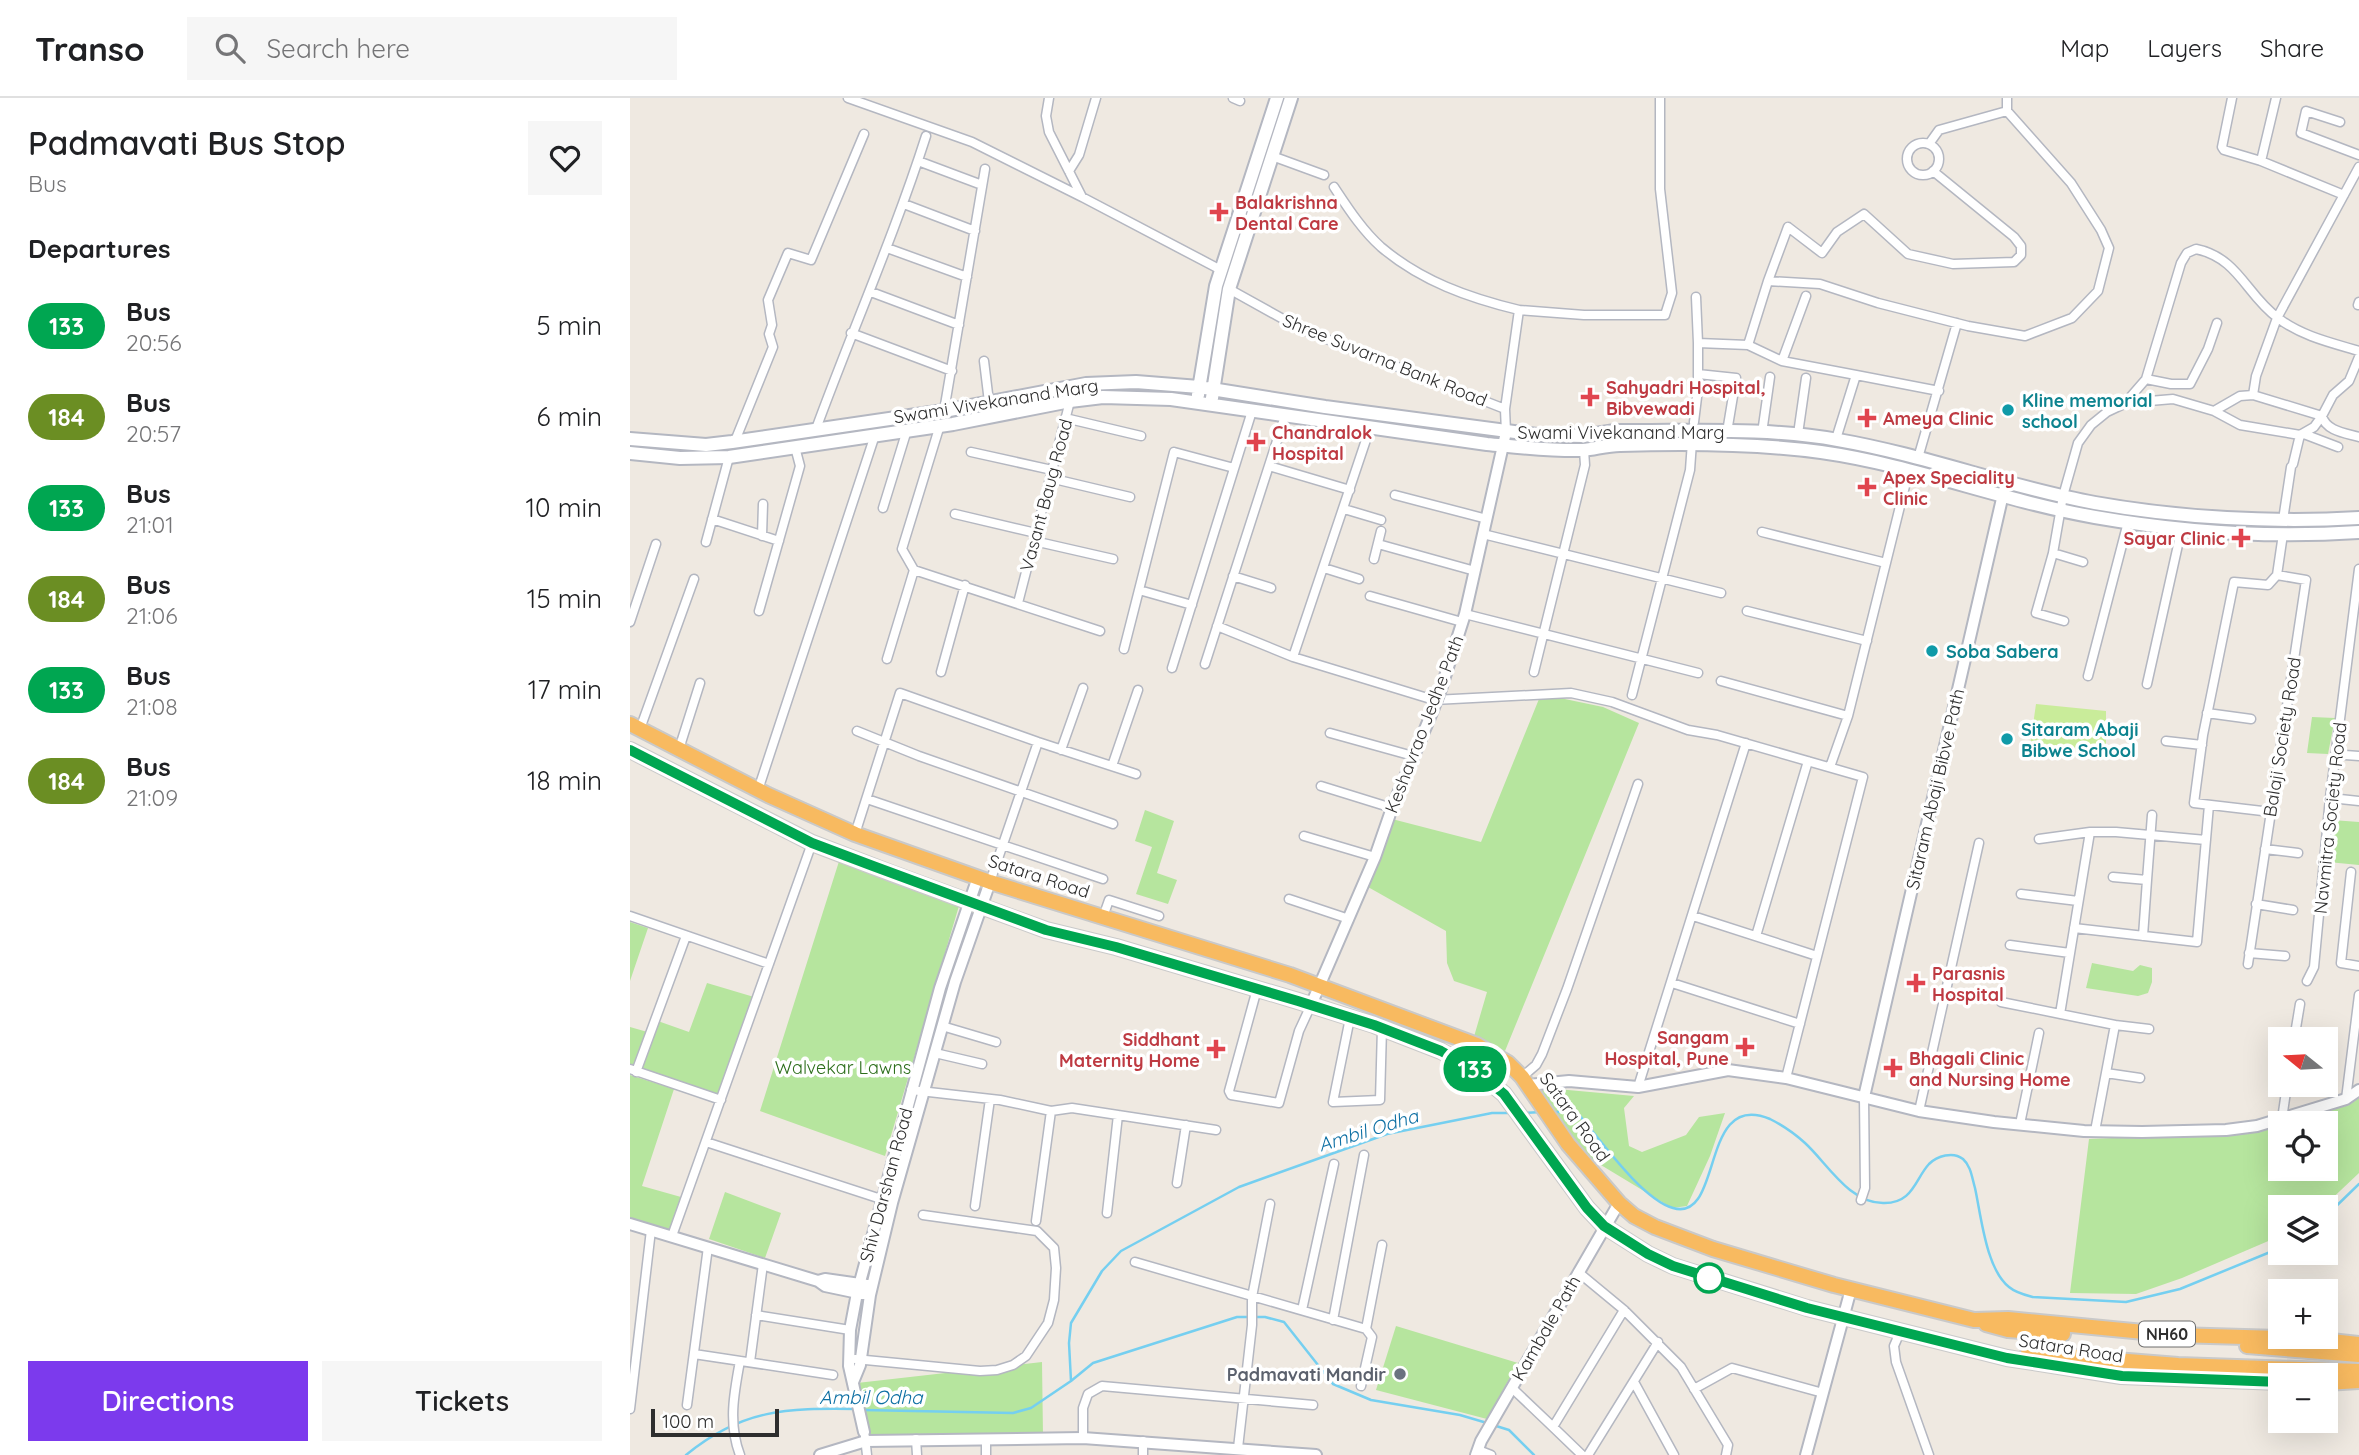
<!DOCTYPE html>
<html lang="en">
<head>
<meta charset="utf-8">
<style>
  body { margin:0; font-family:Quicksand,sans-serif; background:#f6f6f6; color:#202124; height:100vh; display:flex; flex-direction:column; font-size:26px; white-space:nowrap }
  * { box-sizing:border-box; margin:0 }
  p { font-size:23px; color:#757577 }
  .icon { flex:none; width:38px; height:38px; fill:none; stroke:currentColor; stroke-width:2; stroke-linecap:round; stroke-linejoin:round }
  .map { position:relative; flex:1; overflow:hidden }
  .panel { display:flex; flex-direction:column; background:#fff; width:630px }
  .panel>* { flex:none }
  .badge { padding:0 14px; border-radius:23px; font-size:24px; line-height:46px }
  .needle { width:46px; rotate:288deg }
  .fabs { position:absolute; left:1638px; top:929px; display:grid; gap:14px }
  .fabs a { display:grid; place-items:center; width:70px; height:70px; border-radius:0px; background:#fff; box-shadow:0 7px 28px #0002; font-size:35px }
  .scale { position:absolute; left:21px; bottom:18px; width:128px; box-sizing:border-box; padding-left:7px; border:4px solid #2e2e2e; border-top:0; font-size:19px; line-height:24px; white-space:nowrap; color:#2e2e2e; -webkit-text-stroke:5px #fff; paint-order:stroke }
  .map>.badge { position:absolute; translate:-50% -50%; box-shadow:0 0 0 4px #fff }
  h2 { padding:0 28px; font-size:26px; line-height:63px }
  .round { display:grid; place-items:center; flex:none; width:74px; height:74px; border-radius:0px; background:#f6f6f6 }
  .head { display:flex; align-items:center; justify-content:space-between; height:119px; padding:0 28px }
  h1 { font-size:33px; font-weight:600; line-height:52px }
  .cta { display:flex; gap:14px; margin-top:auto; padding:14px 28px }
  .cta a { flex:1; height:80px; border-radius:0px; background:#7c3aed; color:#fff; font-size:28px; font-weight:600; line-height:80px; text-align:center }
  .cta a+a { background:#f6f6f6; color:#202124 }
  ul { padding:0; list-style:none }
  li { display:flex; align-items:center; gap:21px; height:91px; padding:0 28px }
  li div { flex:1 }
  li b { display:block; font-size:26px }
  li em { font-style:normal }
  li .badge { min-width:77px; font-weight:700; text-align:center }
  header { display:flex; align-items:center; gap:42px; box-sizing:border-box; height:98px; padding:0 35px; background:#fff; border-bottom:2px solid #e0e0e0 }
  header strong { font-size:33px }
  nav { display:flex; gap:38px; margin-inline-start:auto; font-size:24px }
  .search { width:490px; height:63px; background:#f6f6f6; display:flex; align-items:center; gap:18px; box-sizing:border-box; padding:0 24px; border-radius:0px; color:#757577; font-size:26px }
  main { display:flex; flex:1; min-height:0 }
  .map>svg:first-child { display:block }
</style>
</head>
<body>
<header>
<strong>Transo</strong>
<div class="search"><svg class="icon" aria-label="search" viewBox="0 0 24 24"><circle cx="10" cy="10" r="6"/><path d="M15 15l6 6"/></svg>Search here</div>
<nav><a>Map</a><a>Layers</a><a>Share</a></nav>
</header>
<main>
<section class="panel">
<div class="head"><div><h1>Padmavati Bus Stop</h1><p>Bus</p></div><a class="round"><svg class="icon" aria-label="heart" viewBox="0 0 24 24"><path d="M12 20l-8-8c-3-5 5-10 8-4 3-6 11-1 8 4z"/></svg></a></div>
<h2>Departures</h2>
<ul>
<li><span class="badge" style="background:#00a651;color:#fff">133</span><div><b>Bus</b><p>20:56</p></div><em>5 min</em></li>
<li><span class="badge" style="background:#6b8e23;color:#fff">184</span><div><b>Bus</b><p>20:57</p></div><em>6 min</em></li>
<li><span class="badge" style="background:#00a651;color:#fff">133</span><div><b>Bus</b><p>21:01</p></div><em>10 min</em></li>
<li><span class="badge" style="background:#6b8e23;color:#fff">184</span><div><b>Bus</b><p>21:06</p></div><em>15 min</em></li>
<li><span class="badge" style="background:#00a651;color:#fff">133</span><div><b>Bus</b><p>21:08</p></div><em>17 min</em></li>
<li><span class="badge" style="background:#6b8e23;color:#fff">184</span><div><b>Bus</b><p>21:09</p></div><em>18 min</em></li>
</ul>
<div class="cta"><a>Directions</a><a>Tickets</a></div>
</section>
<div class="map">
<svg width="1729" height="1357" viewBox="0 0 1729 1357">
  <rect width="100%" height="100%" fill="#efe9e1"/>
  <path fill="#b6e59e" d="M911,596L973,609L1009,625L875,953L843,942L857,894L824,883L817,865L816,833L738,789L762,721L851,744Z
    M1682,619L1705,620L1698,656L1677,655Z
    M515,712L544,723L527,775L547,782L538,806L506,796L522,749L505,743Z
    M1702,722L1729,724V767L1698,764Z
    M211,757L331,801L255,1058L130,1013Z
    M0,824L18,830L0,883Z
    M1462,865L1503,873L1510,867L1522,870V884L1518,895L1508,898L1456,890Z
    M77,885L124,899L91,1002L0,972V929L21,935L25,922L59,934Z
    M0,977L44,991L12,1088L51,1099L37,1137L0,1126Z
    M916,990L1004,998L994,1010L999,1048L1012,1054L1056,1037L1069,1019L1095,1015L1080,1058L1057,1108L1042,1110L956,1058L910,994Z
    M1729,1000V1075L1693,1109L1650,1110V1138L1552,1180L1506,1196L1440,1195L1459,1041L1624,1034L1650,1027V1071H1696V1026L1654,1025L1719,1007Z
    M95,1094L151,1115L135,1160L79,1141Z
    M766,1228L888,1265L857,1321L746,1292Z
    M412,1264L413,1338H239L227,1285Z"/>
  <path fill="#c9ec9a" d="M1406,606L1476,613V653L1400,648Z"/>
  <g fill="none" stroke-linecap="round" stroke-linejoin="round">
    <path stroke="#75cff0" stroke-width="2.5" d="M924,1014H939L950,1018C972,1044 1012,1101 1043,1110C1094,1125 1069,991 1140,1021C1152,1027 1165,1036 1175,1045C1197,1065 1219,1105 1253,1105C1283,1106 1285,1081 1299,1066C1307,1058 1323,1053 1333,1061C1341,1068 1342,1080 1345,1090C1351,1117 1356,1171 1379,1189C1386,1195 1395,1197 1403,1199L1496,1204L1550,1191L1650,1150
      M893,1015L911,1014
      M1696,1118L1729,1086
      M441,1283L439,1245L441,1225L472,1173L491,1153L609,1089L757,1036L862,1015H883
      M233,1312L383,1315L401,1310L441,1283L463,1265L607,1219H635L654,1224L703,1286L741,1302L830,1317L857,1325
      M863,1327L879,1332L904,1357
      M56,1357C112,1311 156,1310 226,1311"/>
    <defs>
      <path id="minor" d="M218,0L342,44L452,99
        M419,0L416,18L419,34L452,99L591,172
        M603,0L610,3
        M1602,0L1592,49L1594,52L1631,63L1714,97
        M1710,24L1676,13L1671,35L1729,57
        M1277 61a16 16 0 1 1 32 0a16 16 0 1 1-32 0Z
        M1299,46L1309,32L1377,13
        M642,58L694,77
        M288,63L352,87
        M1631,63L1646,0
        M439,73L449,57L466,0
        M704,89C718,110 732,132 751,149C791,183 839,200 889,212L875,311L876,334
        M274,106L345,133
        M257,150L337,179
        M1138,183L1158,129L1192,155L1207,134L1234,116L1278,156L1323,166L1384,164L1391,157V148L1384,139L1303,73
        M599,191L671,231L875,311
        M241,194L329,227
        M1066,199L1068,245
        M1728,207L1729,204
        M889,212L954,217H1035L1042,195L1030,91V0
        M221,235L322,273
        M1118,247L1152,263L1226,277L1206,341
        M354,263L359,304
        M1152,263L1176,198
        M1068,276L1106,280L1097,334
        M1226,277L1309,293
        M1516,281L1541,286H1560L1578,251L1587,225
        M1623,297L1692,318L1703,297L1719,283L1729,259
        M1496,304L1516,281L1551,165L1557,155L1566,151C1609,160 1616,197 1648,220C1671,238 1702,245 1729,253
        M314,313L355,71
        M1584,313L1610,327L1670,337L1684,329L1692,318C1696,333 1715,335 1729,339
        M435,320L511,338
        M1064,324L1068,291V245L1118,247L1138,183L1190,186L1248,205L1338,228L1395,238L1442,220L1468,193L1479,150L1471,132L1441,85L1377,13V0
        M186,331C222,233 264,138 296,38
        M1132,335L1140,279
        M1168,336L1176,280
        M1674,336L1708,349
        M105,343L143,249L139,236L142,227L138,202L158,155L181,162L234,36
        M341,354L422,372
        M1288,360L1327,225
        M1663,366L1670,337
        M639,368L720,392
        M420,380L500,399
        M765,397L857,421
        M253,410L277,332
        M714,411L751,422
        M325,416L406,435
        M82,421L149,443
        M1653,422L1661,369
        M1132,434L1256,465
        M853,436L1091,495
        M132,438L133,406
        M404,443L483,461
        M76,444L99,359
        M748,446L845,473
        M1423,455L1453,464
        M744,461L751,433
        M694,470L729,481
        M284,472L470,533
        M603,478L641,490
        M509,492L562,507
        M740,498L832,524
        M388,505L440,303L437,289
        M129,513L170,368L165,349
        M1117,513L1237,543
        M835,516L1068,575
        M1434,523L1406,515L1423,455L1433,398L1448,345L1461,327L1477,314L1496,305L1543,301L1584,313L1610,298L1623,297L1626,278L1647,220L1729,69
        M0,524L26,446
        M587,528L663,559L804,602L941,595L982,604L1058,632L1087,637L1233,679L1156,980
        M494,551L544,354L604,370
        M663,559L740,330
        M257,561L284,472L272,451L310,327
        M575,566L655,318
        M542,570L622,313
        M311,574L335,487
        M904,574L955,367L954,352
        M1458,578L1498,424
        M1091,583L1218,618
        M1517,586L1552,429
        M1002,597L1060,372L1062,344
        M1577,615L1621,621
        M10,631L64,481
        M227,633L289,658L483,726
        M700,635L783,658
        M1536,643L1572,647
        M49,651L70,585
        M431,652L453,590
        M1715,657L1729,658
        M482,668L508,592
        M1200,669L1218,618L1279,372
        M691,688L762,710
        M128,692L245,337
        M237,701L473,781
        M1710,701L1729,703
        M1641,714L1564,705L1573,637L1604,484L1638,487L1647,477
        M225,736L270,595L408,644L506,676
        M674,738L745,759
        M1409,741L1460,734H1486L1576,742
        M1635,751L1668,755
        M1721,774L1711,865L1729,868
        M1483,779L1517,782L1522,717
        M360,784L408,644
        M1391,796L1448,803
        M659,801L719,821
        M1626,806L1663,812
        M0,818L139,866
        M1063,818L1187,858
        M473,819L479,802L529,818
        M1444,830L1567,844L1579,707
        M1126,838L1178,663
        M1513,838L1517,782
        M1380,847L1440,855
        M1619,855L1655,858
        M1618,866L1676,482L1647,477L1653,436
        M1677,883L1684,869L1700,700L1729,471
        M1042,885L1170,926
        M627,891L599,993L601,997L649,1005L669,933L681,907
        M1371,904L1485,927L1465,1033
        M1430,916L1460,734
        M720,920L703,1004L750,1002L752,930
        M1485,927L1519,931
        M312,928L366,944
        M1664,942L1670,906
        M305,955L352,966
        M0,971L91,1002
        M6,974L56,838
        M1476,975L1510,980
        M892,979L906,967L912,956L937,891L1008,686
        M1008,989L1116,645
        M281,992L370,1002L421,1013L442,1010L586,1032
        M1716,1001L1729,897
        M1289,1013L1349,745
        M1652,1021L1657,987
        M1390,1026L1409,935
        M76,1044L251,1101
        M547,1085L556,1027
        M1231,1102L1235,1090L1234,999
        M345,1108L360,1001
        M477,1115L488,1017
        M406,1123L421,1013
        M42,1138L182,745
        M505,1164L736,1231L742,1239L731,1288
        M948,1174L994,1212L1051,1269L1098,1347L1096,1357
        M672,1212L704,1066
        M126,1217L220,1232
        M703,1222L734,1057
        M736,1231L752,1147
        M1270,1234L1264,1248L1266,1264L1299,1357
        M64,1256L203,1277
        M225,1261L350,1273L367,1272L383,1267L396,1258L418,1225L424,1202L426,1170L424,1150L407,1133L293,1117
        M120,1264L133,1166
        M1004,1284L1044,1357
        M882,1290L923,1329
        M1064,1291L1102,1270L1193,1295
        M57,1307L78,1149
        M0,1311L21,1132
        M235,1339L237,1357
        M453,1340V1310L458,1296L472,1288L683,1307
        M286,1341L287,1357
        M608,1350L622,1227V1199L640,1106
        M848,1352L861,1357
        M110,1357C98,1326 104,1295 110,1263
        M356,1357V1341
        M513,1357V1343
        M952,1357L923,1329L994,1212
        M958,1357L1028,1244"/>
      <path id="tertiary" d="M811,591L835,516L876,334
        M681,907L745,759L762,710L803,612
        M898,987L939,983L1008,989L1098,972L1156,980L1289,1013L1364,1024L1454,1033L1512,1034L1596,1032L1627,1028L1716,1001L1729,992
        M1234,999L1374,392
        M0,1126L188,1183L195,1188L233,1196
        M188,1183L195,1181L237,1187
        M223,1284L230,1267L240,1197L262,1105L325,884L360,784
        M234,1334L219,1268L220,1232L227,1195L310,890L348,779
        M190,1357L236,1343L453,1340L686,1357
        M846,1357L851,1343L989,1105
        M1176,1357L1221,1191"/>
      <path id="secondary" d="M568,297L586,188L647,0
        M582,300L599,191L661,0
        M0,341L76,347L102,344L314,313L456,286L506,284L569,289L695,309L907,337L953,338L985,333H1007C1073,333 1142,330 1208,342C1295,357 1378,389 1465,405C1549,420 1644,425 1729,420
        M0,355L50,360L99,359L323,326L440,303L473,299L541,301L857,346C889,349 921,353 953,352C965,351 977,347 990,347C1056,345 1125,345 1191,354C1284,367 1372,403 1465,419C1551,434 1641,440 1729,434"/>
      <path id="trunk" d="M0,626L138,697L225,736L360,784L660,877L847,947L878,965L892,979L938,1046L989,1105L1004,1118L1025,1129L1083,1151L1204,1187L1344,1222L1378,1221L1545,1237L1683,1241L1729,1246
        M0,652L182,745L263,776L416,832L486,849L668,903L744,927L811,953L845,972L874,996L957,1110L974,1128L1018,1156L1043,1168L1177,1210L1377,1260L1491,1278L1650,1284
        M1356,1226L1378,1232L1433,1236
        M1617,1248L1729,1257
        M1398,1255L1548,1267L1729,1273
        M1696,1285L1729,1283"/>
    </defs>
    <use href="#minor" stroke="#b4b7c1" stroke-width="11"/>
    <use href="#tertiary" stroke="#b4b7c1" stroke-width="14"/>
    <use href="#secondary" stroke="#b4b7c1" stroke-width="16"/>
    <use href="#trunk" stroke="#c9c9c9" stroke-width="18"/>
    <use href="#minor" stroke="#fff" stroke-width="8"/>
    <use href="#tertiary" stroke="#fff" stroke-width="10"/>
    <use href="#secondary" stroke="#fff" stroke-width="12"/>
    <use href="#trunk" stroke="#f8ba60" stroke-width="14"/>
    <defs>
      <path id="tertiary-bridge" d="M803,612L811,591"/>
    </defs>
    <use href="#tertiary-bridge" stroke="#b4b7c1" stroke-width="14" stroke-linecap="butt"/>
    <use href="#tertiary-bridge" stroke="#fff" stroke-width="10"/>
  </g>
  <g fill="none" stroke-linecap="round" stroke-linejoin="round">
    <defs>
      <path id="line" d="M0,652L182,745L243,768L416,832L486,849L668,903L744,927L811,953L845,972L874,996L957,1110L974,1128L1018,1156L1043,1168L1177,1210L1377,1260L1492,1278L1650,1284"/>
    </defs>
    <use href="#line" stroke="#fff" stroke-width="16"/>
    <use href="#line" stroke="#00a651" stroke-width="10"/>
  </g>
  <g fill="#e0444e" stroke="#fff" stroke-width="2.5">
    <path d="M585.5 103.5h7v7h7v7h-7v7h-7v-7h-7v-7h7z"/>
    <path d="M956.5 288.5h7v7h7v7h-7v7h-7v-7h-7v-7h7z"/>
    <path d="M1233.5 309.5h7v7h7v7h-7v7h-7v-7h-7v-7h7z"/>
    <path d="M622.5 333.5h7v7h7v7h-7v7h-7v-7h-7v-7h7z"/>
    <path d="M1233.5 378.5h7v7h7v7h-7v7h-7v-7h-7v-7h7z"/>
    <path d="M1607.5 429.5h7v7h7v7h-7v7h-7v-7h-7v-7h7z"/>
    <path d="M1282.5 874.5h7v7h7v7h-7v7h-7v-7h-7v-7h7z"/>
    <path d="M1111.5 938.5h7v7h7v7h-7v7h-7v-7h-7v-7h7z"/>
    <path d="M582.5 940.5h7v7h7v7h-7v7h-7v-7h-7v-7h7z"/>
    <path d="M1259.5 959.5h7v7h7v7h-7v7h-7v-7h-7v-7h7z"/>
  </g>
  <g fill="#0f9aa8" stroke="#fff" stroke-width="2.5">
    <circle cx="1378" cy="312" r="7"/>
    <circle cx="1302" cy="553" r="7"/>
    <circle cx="1377" cy="641" r="7"/>
  </g>
  <circle fill="#fff" stroke="#00a651" stroke-width="3.5" cx="1079" cy="1180" r="14"/>
  <circle fill="#6b7280" stroke="#fff" stroke-width="2.5" cx="770" cy="1276" r="7"/>
  <g text-anchor="middle" dominant-baseline="central" stroke-width="7" stroke-linejoin="round" paint-order="stroke">
    <rect fill="#fff" stroke="#6d6d6d" stroke-width="2" x="1509" y="1223.5" width="56" height="25" rx="5"/>
    <g font-size="16" font-weight="bold" fill="#2e2e2e">
      <text x="1537" y="1236">NH60</text>
    </g>
    <g font-size="18" font-weight="bold" fill="#be3a42" stroke="#fff" text-anchor="start">
      <text x="605" y="104">Balakrishna<tspan x="605" dy="21">Dental Care</tspan></text>
      <text x="976" y="289">Sahyadri Hospital,<tspan x="976" dy="21">Bibvewadi</tspan></text>
      <text x="1253" y="320">Ameya Clinic</text>
      <text x="642" y="334">Chandralok<tspan x="642" dy="21">Hospital</tspan></text>
      <text x="1253" y="379">Apex Speciality<tspan x="1253" dy="21">Clinic</tspan></text>
      <text x="1595" y="440" text-anchor="end">Sayar Clinic</text>
      <text x="1302" y="875">Parasnis<tspan x="1302" dy="21">Hospital</tspan></text>
      <text x="1099" y="939" text-anchor="end">Sangam<tspan x="1099" dy="21">Hospital, Pune</tspan></text>
      <text x="570" y="941" text-anchor="end">Siddhant<tspan x="570" dy="21">Maternity Home</tspan></text>
      <text x="1279" y="960">Bhagali Clinic<tspan x="1279" dy="21">and Nursing Home</tspan></text>
    </g>
    <g font-size="18" fill="#2e2e2e" stroke="#fff">
      <text transform="translate(755 262) rotate(22)">Shree Suvarna Bank Road</text>
      <text transform="translate(366 303) rotate(-9)">Swami Vivekanand Marg</text>
      <text x="991" y="334">Swami Vivekanand Marg</text>
      <text transform="translate(416 397) rotate(-75)">Vasant Baug Road</text>
      <text transform="translate(794 626) rotate(-69)">Keshavrao Jedhe Path</text>
      <text transform="translate(1652 639) rotate(-81)">Balaji Society Road</text>
      <text transform="translate(1305 691) rotate(-77)">Sitaram Abaji Bibve Path</text>
      <text transform="translate(1700 720) rotate(-84)">Navmitra Society Road</text>
      <text transform="translate(409 778) rotate(18)">Satara Road</text>
      <text transform="translate(945 1019) rotate(54)">Satara Road</text>
      <text transform="translate(256 1087) rotate(-75)">Shiv Darshan Road</text>
      <text transform="translate(916 1230) rotate(-60)">Kambale Path</text>
      <text transform="translate(1441 1250) rotate(9)">Satara Road</text>
    </g>
    <g font-size="18" font-weight="bold" fill="#0d838f" stroke="#fff" text-anchor="start">
      <text x="1392" y="302">Kline memorial<tspan x="1392" dy="21">school</tspan></text>
      <text x="1316" y="553">Soba Sabera</text>
      <text x="1391" y="631">Sitaram Abaji<tspan x="1391" dy="21">Bibwe School</tspan></text>
    </g>
    <g font-size="18" fill="#2c6e1b" stroke="#fff">
      <text x="213" y="969">Walvekar Lawns</text>
    </g>
    <g font-size="18" font-weight="bold" fill="#5b616d" stroke="#fff" text-anchor="end">
      <text x="756" y="1276">Padmavati Mandir</text>
    </g>
    <g font-size="19" font-style="italic" fill="#0d6fa3" stroke="#fff">
      <text transform="translate(738 1032) rotate(-17)">Ambil Odha</text>
      <text x="241" y="1299">Ambil Odha</text>
    </g>
  </g>
</svg>
<div class="fabs">
<a><svg class="needle" viewBox="-14 -14 28 28"><path d="M0-13l5 13h-10z" fill="#e53935"/><path d="M0 13l5-13h-10z" fill="#757577"/></svg></a>
<a><svg class="icon" aria-label="locate" viewBox="0 0 24 24"><circle cx="12" cy="12" r="6"/><path d="M12 2v4M12 18v4M2 12h4M18 12h4"/></svg></a>
<a><svg class="icon" aria-label="layers" viewBox="0 0 24 24"><path d="M12 4l9 5-9 5-9-5zM3 14l9 5 9-5"/></svg></a>
<a>+</a>
<a>−</a>
</div>
<div class="scale">100 m</div>
<b class="badge" style="left:845px;top:971px;background:#00a651;color:#fff">133</b>
</div>
</main>
</body>
</html>
